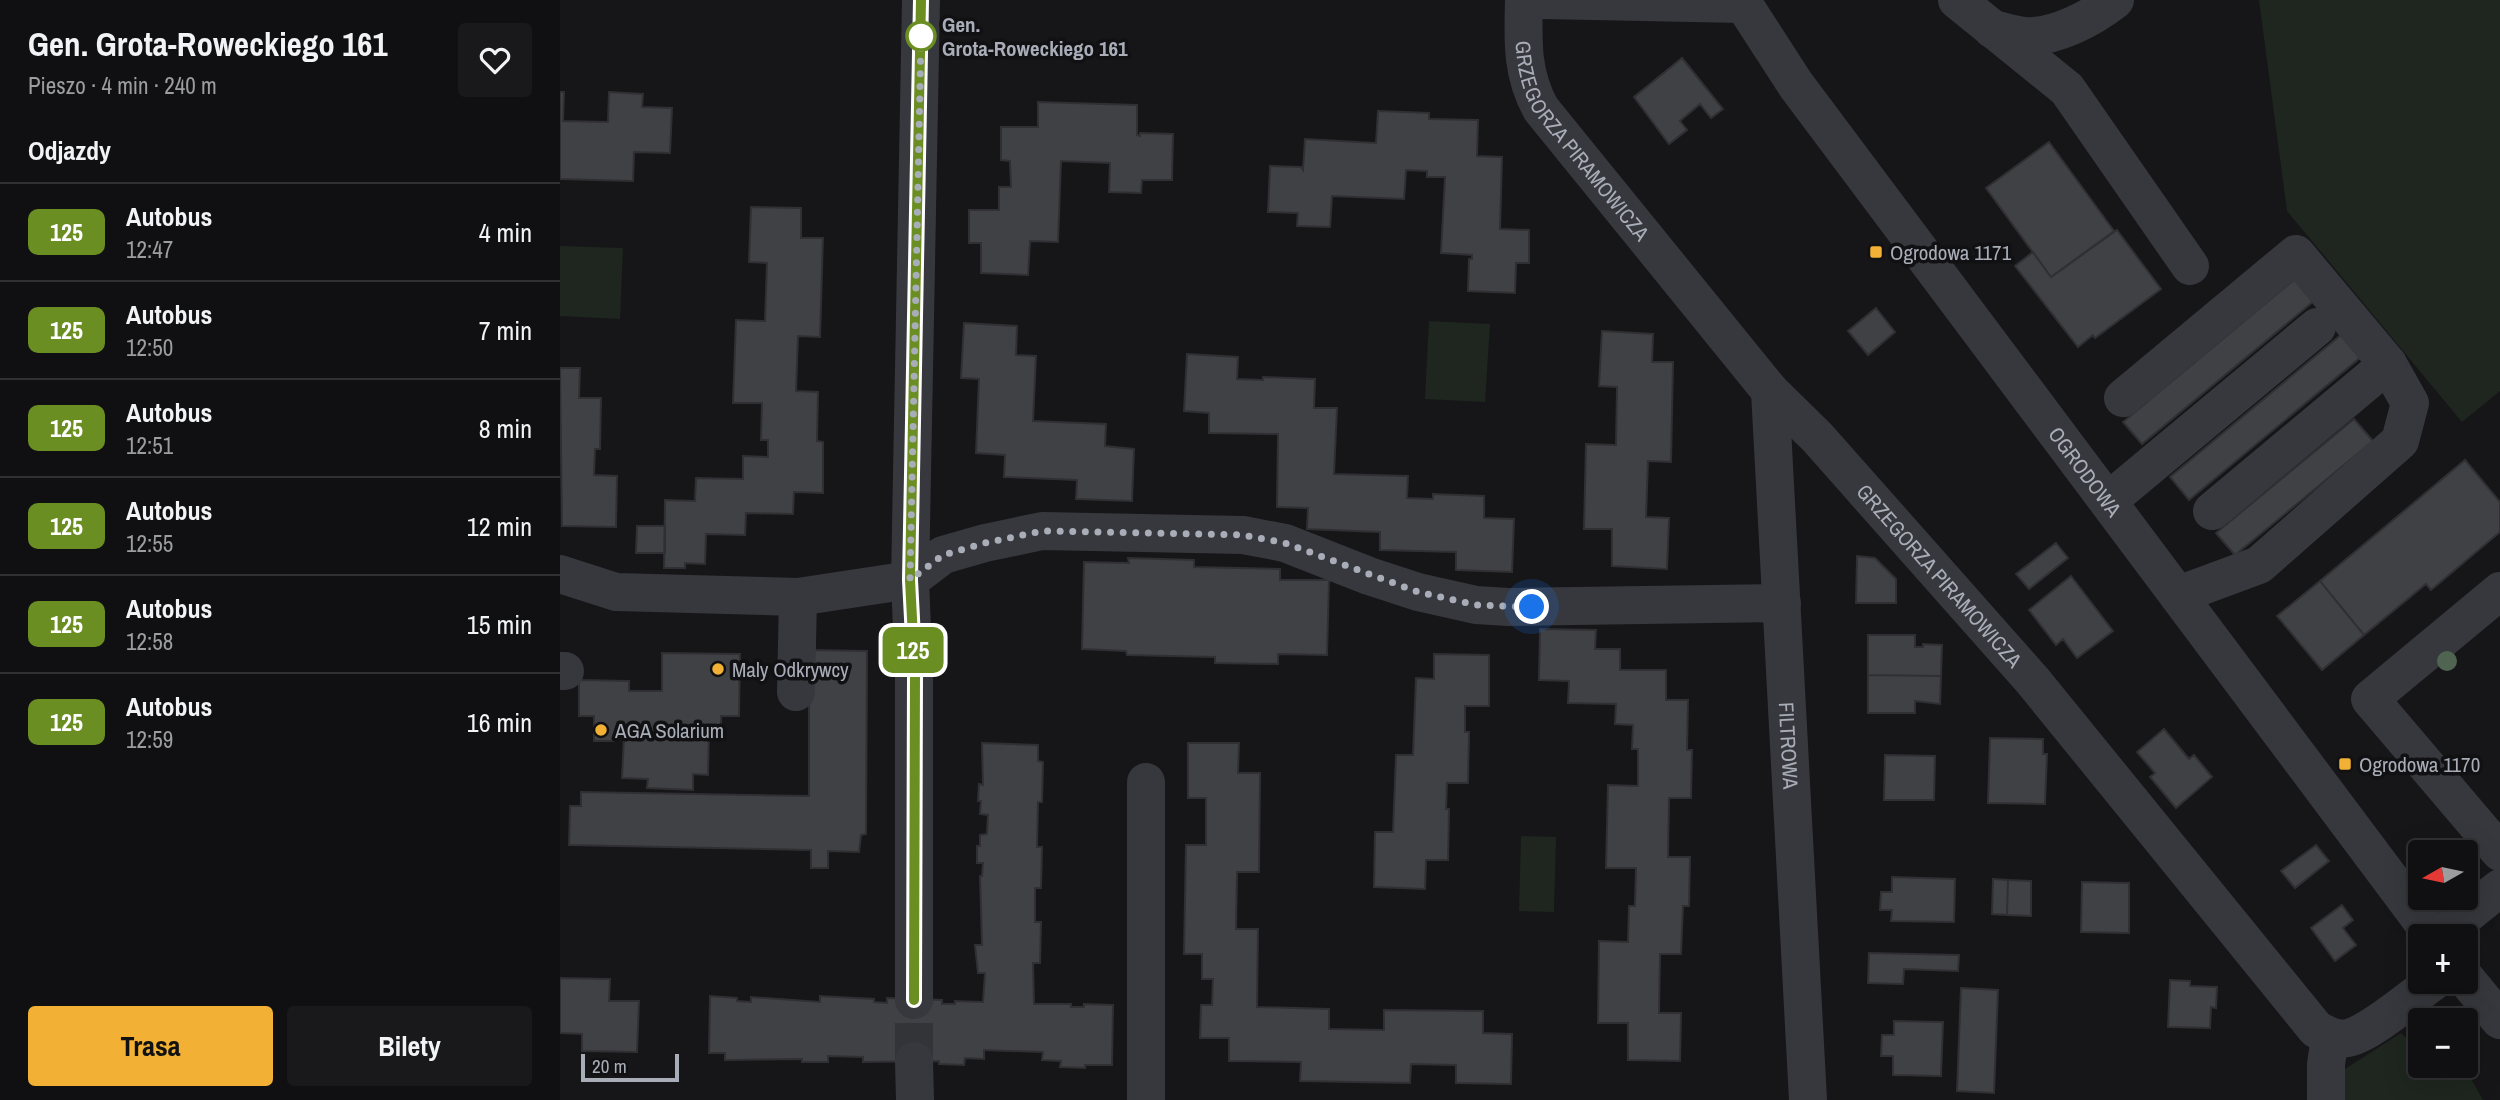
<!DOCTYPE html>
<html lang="pl">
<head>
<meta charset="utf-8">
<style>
  body { margin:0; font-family:"Archivo Narrow",sans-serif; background:#19191b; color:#f1f3f6; height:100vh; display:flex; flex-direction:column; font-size:26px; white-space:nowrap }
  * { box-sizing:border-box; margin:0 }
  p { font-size:23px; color:#9c9d9f }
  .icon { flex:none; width:38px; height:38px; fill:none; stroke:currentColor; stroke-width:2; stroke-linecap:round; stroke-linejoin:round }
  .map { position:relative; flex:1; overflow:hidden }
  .drawer { display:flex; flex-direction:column; background:#101012; width:560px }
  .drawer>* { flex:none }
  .badge { padding:0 14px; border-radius:10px; font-size:24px; line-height:46px }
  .needle { width:46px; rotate:261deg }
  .tools { position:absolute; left:1848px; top:840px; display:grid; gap:14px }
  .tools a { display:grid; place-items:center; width:70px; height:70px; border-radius:7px; background:#101012; box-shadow:0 7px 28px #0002,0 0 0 2px #303032; font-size:35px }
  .scale { position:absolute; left:21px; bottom:18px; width:98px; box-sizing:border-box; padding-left:7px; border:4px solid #a8adb8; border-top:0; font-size:19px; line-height:24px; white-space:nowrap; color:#a8adb8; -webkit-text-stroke:5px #111113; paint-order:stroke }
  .you { position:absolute; width:35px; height:35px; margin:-18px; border:5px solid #fff; border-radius:50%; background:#1a73e8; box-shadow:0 0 0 10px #1a73e833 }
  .map>.badge { position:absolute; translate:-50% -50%; box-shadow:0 0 0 4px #fff }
  h2 { padding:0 28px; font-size:26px; line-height:63px }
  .round { display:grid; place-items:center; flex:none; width:74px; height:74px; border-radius:7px; background:#19191b }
  .head { display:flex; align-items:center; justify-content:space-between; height:119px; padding:0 28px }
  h1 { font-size:33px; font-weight:800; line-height:52px }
  .button { display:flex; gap:14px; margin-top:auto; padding:14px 28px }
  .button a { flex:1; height:80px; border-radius:7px; background:#f2b134; color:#111; font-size:28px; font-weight:800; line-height:80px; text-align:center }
  .button a+a { background:#19191b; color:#f1f3f6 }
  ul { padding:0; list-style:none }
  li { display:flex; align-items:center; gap:21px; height:98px; padding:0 28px; border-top:2px solid #303032 }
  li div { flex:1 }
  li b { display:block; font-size:26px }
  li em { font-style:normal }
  li .badge { min-width:77px; font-weight:700; text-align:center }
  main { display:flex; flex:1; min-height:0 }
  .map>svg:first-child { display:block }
</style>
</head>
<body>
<main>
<section class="drawer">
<div class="head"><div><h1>Gen. Grota-Roweckiego 161</h1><p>Pieszo · 4 min · 240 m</p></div><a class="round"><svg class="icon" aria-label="heart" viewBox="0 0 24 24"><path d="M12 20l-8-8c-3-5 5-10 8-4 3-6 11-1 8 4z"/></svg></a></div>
<h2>Odjazdy</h2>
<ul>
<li><span class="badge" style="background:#6b8e23;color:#fff">125</span><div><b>Autobus</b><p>12:47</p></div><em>4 min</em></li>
<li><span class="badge" style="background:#6b8e23;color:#fff">125</span><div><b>Autobus</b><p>12:50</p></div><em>7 min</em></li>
<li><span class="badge" style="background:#6b8e23;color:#fff">125</span><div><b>Autobus</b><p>12:51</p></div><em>8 min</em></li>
<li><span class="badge" style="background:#6b8e23;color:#fff">125</span><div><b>Autobus</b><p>12:55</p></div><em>12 min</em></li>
<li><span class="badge" style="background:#6b8e23;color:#fff">125</span><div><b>Autobus</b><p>12:58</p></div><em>15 min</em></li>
<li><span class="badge" style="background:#6b8e23;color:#fff">125</span><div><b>Autobus</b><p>12:59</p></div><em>16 min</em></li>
</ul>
<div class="button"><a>Trasa</a><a>Bilety</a></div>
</section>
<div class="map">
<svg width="1940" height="1100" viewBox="0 0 1940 1100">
  <rect width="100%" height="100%" fill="#161618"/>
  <path fill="#1e261f" d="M1699,0H1940V391L1902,422L1727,211Z
    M0,246L63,248L60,319L0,316Z
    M869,321L930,324L925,402L865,399Z
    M961,836L996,837L994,912L959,911Z
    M1841,1033L1853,1044L1860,1039V1066H1904L1923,1100H1782V1071Z"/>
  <path fill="#404145" stroke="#303034" stroke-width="2" d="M1122,58L1163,109L1151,118L1140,104L1120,121L1127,130L1109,144L1074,97Z
    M0,92H4L3,121L48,122L49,92L83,94L82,107L112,108L110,153L74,152L73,181L0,179Z
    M478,102L577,105V135L580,136V133L613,134L612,180H582L581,193L549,192L550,163L501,161L498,242L470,241L468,275L421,273V243H409V210H439V187H451L450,161L441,160V127H478Z
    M818,111L869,113V119L918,120L917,156L942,157L940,229L969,230V263H956L955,293L908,291L909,259H912V255L881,253L885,177H867V171L846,170L844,199L772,196L770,227L737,226L738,213L708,212L710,166L741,167L743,170L745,139L816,143Z
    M1489,142L1554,231L1491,277L1426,188Z
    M191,207L241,208V238H263L260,337L238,336L236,391L258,392L257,441L263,442V493L234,492L233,514L186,513L185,535L146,534L145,564L125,563V568H104L105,500L135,501L136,478L183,479V456L208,457V440H201L202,403H173L176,320L205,321L207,263L189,262Z
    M1557,230L1601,289L1535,338L1533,335L1518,347L1455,266L1473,252L1491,277Z
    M1735,279L1754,301L1582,444L1563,422Z
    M1316,308L1335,332L1308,355L1288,331Z
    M404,323L457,326L456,355L476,356L473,421L546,424L545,446L574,449L572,501L516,499L517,480L444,477L445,455L416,453L419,379L401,378Z
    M1042,331L1093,334L1092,362H1113L1111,462L1088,461L1086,517L1109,518L1107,569L1052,566V529H1024L1026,444L1056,445L1057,387L1039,386Z
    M1782,334L1801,357L1629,500L1610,477Z
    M627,354L678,357L677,379L703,380V377L755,379L754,408H777L774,474L848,476L847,498L873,499V494L924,496V518L954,519L952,572L896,570V552L820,550V532L747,529L748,508L717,507L718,434L649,433V413L624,411Z
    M0,368H20L19,398H41L40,449H35L34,475L57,476L56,527L2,526Z
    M1794,419L1813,441L1675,555L1656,533Z
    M1905,460L1940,502V532L1871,590L1866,584L1804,635L1760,581Z
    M77,526H105V553H76Z
    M1496,543L1508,558L1469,589L1456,574Z
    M1297,556L1315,558L1336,579V603H1296Z
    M568,558L634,560V567L720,569V580H769L767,655L718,654V664L655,663V657L567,655L566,651L522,649L524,562L569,563Z
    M1511,576L1553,631L1517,658L1503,639L1496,645L1469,610Z
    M1760,581L1804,635L1762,670L1717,616Z
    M980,629L1036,630L1035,649H1060V670H1106V700H1128L1127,750H1132L1131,798H1109L1108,857H1130L1129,906H1123L1121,954H1100L1099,1013H1121L1120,1061L1068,1060V1023H1038L1039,941L1068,942L1069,906H1075L1076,868H1046L1048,785L1078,786V749H1072L1073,725L1055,724L1056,704L1008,703L1009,681L979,680Z
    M1308,635H1355V647H1363V644L1382,645L1381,676L1308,675Z
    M249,650L307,651L306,834L301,835L299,852L268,851V868H251V850L9,845L10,806H21V792L249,796Z
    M102,653L180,654L179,716H161V731L149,730L148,775L133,774V790L87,788L88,779L62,778L64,738H54V741H34V716H19V680L69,681V691H102Z
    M874,654L929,655V706H905V732H909L908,783H887L886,809H889L888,860H866L865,889L814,887L815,832H833L836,755H853L856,678L874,679Z
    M1308,675L1381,676L1380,704L1355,701V713H1308Z
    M1604,729L1629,759L1634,755L1652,777L1616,808L1590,777L1595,773L1577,752Z
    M1430,738L1483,739V754H1487L1485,804L1428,803Z
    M422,743L478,745V761L483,762L482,802H478L477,847H482L481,888H475V922H481L480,963H473L474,1004H511V1007H524V1004L553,1005L552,1065H525V1068L500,1067L501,1061L482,1060L483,1052L424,1050V1059L405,1058L404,1065L379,1064V1061L303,1062V1057L268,1056V1062H242V1059L165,1060V1053H149L150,996L177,998V1001L191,1002V997L260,1002V996L314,999V1002L327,1003V998L382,1000V1004H395V1001L423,1002L425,973H418L415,945H422L420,876H422L423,863H417V846H420V835L427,834L428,815L420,814L421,801H418L419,784L423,785Z
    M628,743H679L678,773H700L699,872H677L676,929H698L697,1007L769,1009V1029L824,1030V1010L923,1011V1033L952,1034L951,1084L896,1083V1065L851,1064L850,1083L740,1081L741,1062L669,1061V1038H640L641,1005H652L653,979H642V954H624L626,845H646V798H628Z
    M1325,755L1375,756L1374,800H1324Z
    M1756,845L1769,861L1735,888L1721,871Z
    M1332,877L1395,879L1394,922L1331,921L1332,910H1320L1321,892H1332Z
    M1433,879L1448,880L1447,915L1432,914Z
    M1448,880L1471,881V916L1447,915Z
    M1522,882L1569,883V933L1521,932Z
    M1782,905L1793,920L1783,928L1796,945L1775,961L1751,928Z
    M1309,953L1399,955L1398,971L1344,969L1343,984L1308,983Z
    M0,978L50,979L49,1001H79L77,1052L22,1051V1034L0,1033Z
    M1610,980L1630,981V986L1657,987L1656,1008L1651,1007L1650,1028L1608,1027Z
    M1401,988L1438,990L1434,1093L1397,1091Z
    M1334,1021L1383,1022L1381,1076L1333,1075V1056H1321L1322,1035H1334Z"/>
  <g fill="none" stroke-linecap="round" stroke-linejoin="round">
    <path stroke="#333438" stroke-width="38" stroke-dasharray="38 19" stroke-linecap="butt" d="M354,1061V1000"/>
    <g stroke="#37383d" stroke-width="38">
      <path id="s1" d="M964,0C963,40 961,73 981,109L1210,391L1257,437L1473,681L1756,1029C1767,1035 1775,1040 1788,1038C1811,1033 1853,996 1873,982"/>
      <path d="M983,0L1183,4"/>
      <path id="s2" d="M1181,0L1236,85L1873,936"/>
      <path d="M1397,0L1507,89L1630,266"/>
      <path d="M1432,29C1443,31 1454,35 1465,36C1495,38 1532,18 1555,0"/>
      <path id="s3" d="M1210,391L1248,1100"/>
      <path d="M1563,398L1736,254L1828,364L1850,403L1840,441L1699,565L1618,595"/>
      <path d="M1548,501L1757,327"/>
      <path d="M1652,511L1828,364"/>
      <path d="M0,574L56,592L238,597L350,580L383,555L425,543L482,531L683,535L725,543L809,576L858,592L916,605L948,607L1222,603"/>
      <path d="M1940,591L1810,699L1940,852"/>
      <path d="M0,671H5"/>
      <path d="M236,692L238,597"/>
      <path d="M1880,936L1940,888"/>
      <path d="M1906,979L1940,1020"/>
      <path d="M354,1000V676L350,580L361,0"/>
      <path d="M354,1061L355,1100"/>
      <path d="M586,1100V782"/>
      <path d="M1766,1100V1064L1770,1037"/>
    </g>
  </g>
  <circle fill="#506452" cx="1887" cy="661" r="10"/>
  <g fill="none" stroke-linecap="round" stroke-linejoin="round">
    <defs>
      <path id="line" d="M354,1000L355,676L350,580L361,0"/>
    </defs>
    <use href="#line" stroke="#fff" stroke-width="16"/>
    <use href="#line" stroke="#6b8e23" stroke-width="10"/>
    <path stroke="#a8adb8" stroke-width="7" stroke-dasharray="0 12.6" d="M361,36L350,580L383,555L425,543L482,531L683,535L725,543L858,592L916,605L972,607"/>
  </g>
  <circle fill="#fff" stroke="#6b8e23" stroke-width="3.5" cx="361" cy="36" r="14"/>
  <g fill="#f2b134" stroke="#111113" stroke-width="2.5">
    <rect x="1309" y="245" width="14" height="14" rx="3.5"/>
    <circle cx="158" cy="669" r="7"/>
    <circle cx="41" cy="730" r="7"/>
    <rect x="1778" y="757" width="14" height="14" rx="3.5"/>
  </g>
  <g text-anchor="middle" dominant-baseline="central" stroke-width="7" stroke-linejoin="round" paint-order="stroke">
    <g font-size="21" font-weight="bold" fill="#a8adb8" stroke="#111113" text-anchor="start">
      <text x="382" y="24">Gen.<tspan x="382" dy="24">Grota-Roweckiego 161</tspan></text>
    </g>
    <g font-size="21" fill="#a8adb8" stroke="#111113">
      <text stroke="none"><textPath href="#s1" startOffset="159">GRZEGORZA PIRAMOWICZA</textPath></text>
      <text stroke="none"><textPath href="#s2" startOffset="584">OGRODOWA</textPath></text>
      <text stroke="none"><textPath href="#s1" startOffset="726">GRZEGORZA PIRAMOWICZA</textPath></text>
      <text stroke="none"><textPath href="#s3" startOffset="355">FILTROWA</textPath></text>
    </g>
    <g font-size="21" fill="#a8adb8" stroke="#111113" text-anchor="start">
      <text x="1330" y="252">Ogrodowa 1171</text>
      <text x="172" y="669">Maly Odkrywcy</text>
      <text x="55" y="730">AGA Solarium</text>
      <text x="1799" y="764">Ogrodowa 1170</text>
    </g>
  </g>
</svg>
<div class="tools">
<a><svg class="needle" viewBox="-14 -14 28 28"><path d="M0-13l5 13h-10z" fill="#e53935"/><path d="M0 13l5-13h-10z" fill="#9c9d9f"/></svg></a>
<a>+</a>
<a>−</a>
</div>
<div class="scale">20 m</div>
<div class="you" style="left:972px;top:607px"></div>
<b class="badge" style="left:353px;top:650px;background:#6b8e23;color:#fff">125</b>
</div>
</main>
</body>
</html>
